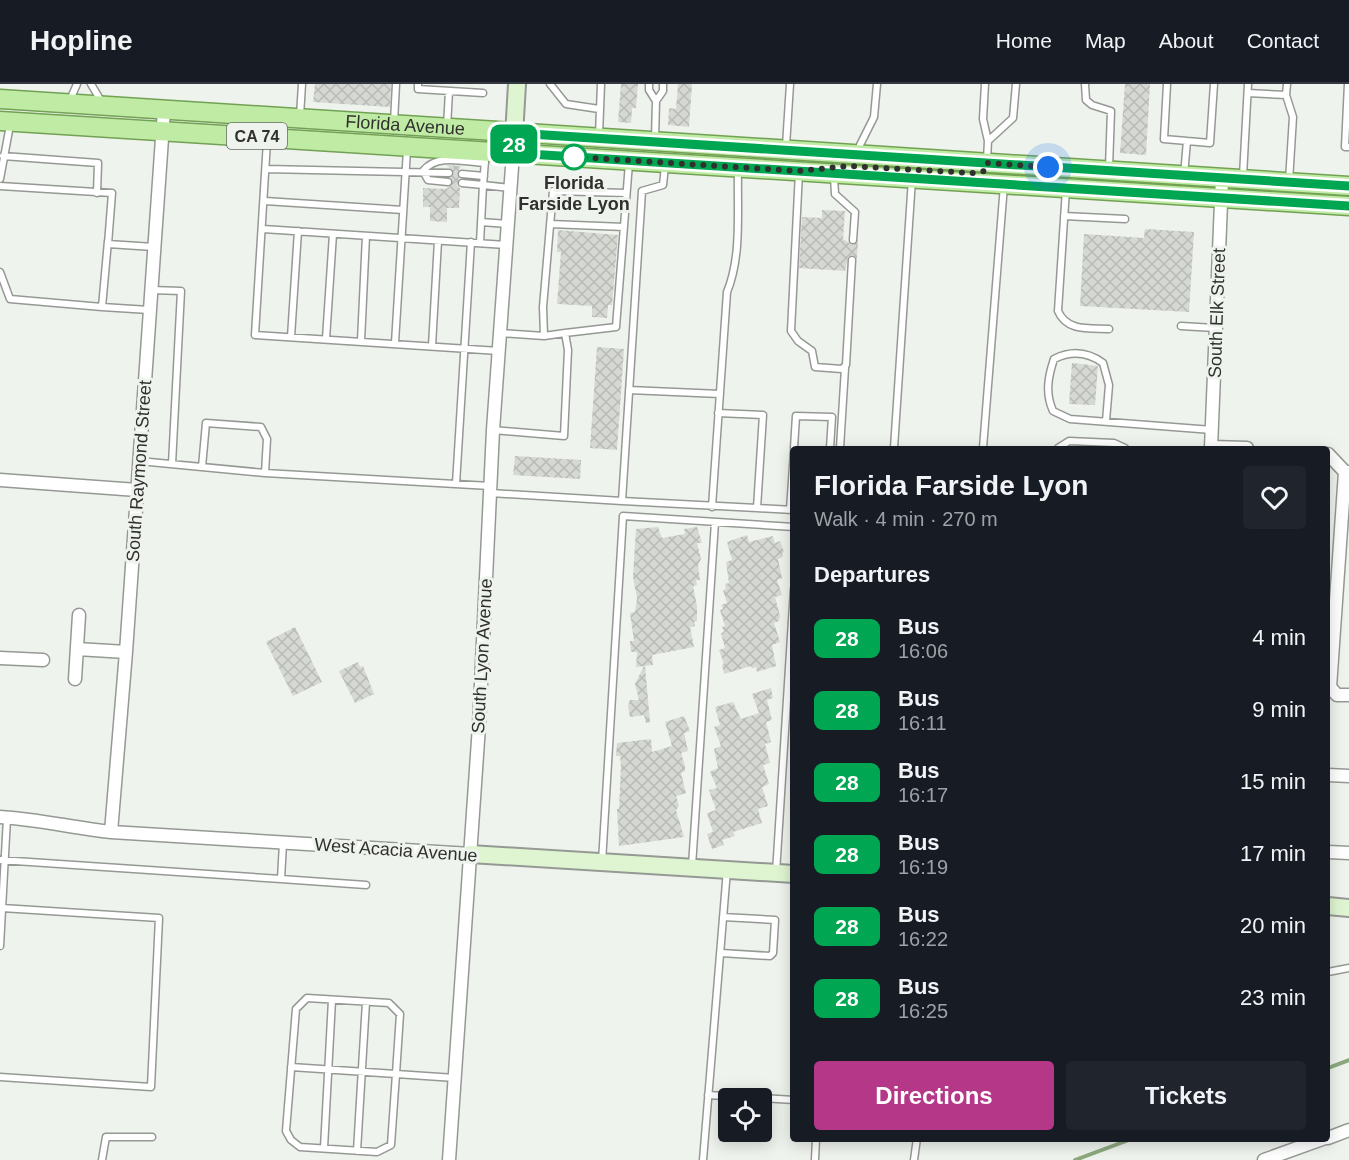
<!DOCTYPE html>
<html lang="en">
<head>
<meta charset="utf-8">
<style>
  body { margin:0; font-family:Arial,sans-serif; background:#20242c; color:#f1f3f6; height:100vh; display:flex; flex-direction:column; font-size:22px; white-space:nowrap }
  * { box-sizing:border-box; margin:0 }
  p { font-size:20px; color:#9ea1a6 }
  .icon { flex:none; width:33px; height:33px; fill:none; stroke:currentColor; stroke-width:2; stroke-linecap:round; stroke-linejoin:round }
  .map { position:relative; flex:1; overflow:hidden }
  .side { position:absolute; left:790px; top:362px; width:540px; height:696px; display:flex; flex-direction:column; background:#171b24; border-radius:6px; box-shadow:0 3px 15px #0003 }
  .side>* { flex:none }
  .badge { padding:0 12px; border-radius:9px; font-size:21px; line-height:39px }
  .fabs { position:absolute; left:718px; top:1004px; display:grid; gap:12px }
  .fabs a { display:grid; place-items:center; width:54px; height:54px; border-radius:6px; background:#171b24; box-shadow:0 3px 15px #0003; font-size:30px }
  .you { position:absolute; width:30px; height:30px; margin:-15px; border:4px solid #fff; border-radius:50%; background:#1a73e8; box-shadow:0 0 0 9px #1a73e833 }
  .map>.badge { position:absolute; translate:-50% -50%; box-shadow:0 0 0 3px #fff }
  h2 { padding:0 24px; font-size:22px; line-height:54px }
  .round { display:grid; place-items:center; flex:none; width:63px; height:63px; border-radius:6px; background:#20242c }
  .head { display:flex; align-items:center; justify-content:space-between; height:102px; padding:0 24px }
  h1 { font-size:28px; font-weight:800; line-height:45px }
  .action { display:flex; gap:12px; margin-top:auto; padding:12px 24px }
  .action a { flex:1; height:69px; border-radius:6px; background:#b43788; color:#fff; font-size:24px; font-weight:800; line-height:69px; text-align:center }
  .action a+a { background:#20242c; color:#f1f3f6 }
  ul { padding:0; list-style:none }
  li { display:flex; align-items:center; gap:18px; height:72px; padding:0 24px }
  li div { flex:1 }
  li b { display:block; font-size:22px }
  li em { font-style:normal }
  li .badge { min-width:66px; font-weight:700; text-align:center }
  header { display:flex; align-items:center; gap:36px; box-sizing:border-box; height:84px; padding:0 30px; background:#171b24; border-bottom:2px solid #363941 }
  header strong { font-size:28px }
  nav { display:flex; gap:33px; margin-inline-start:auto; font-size:21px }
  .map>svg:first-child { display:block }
</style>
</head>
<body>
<header>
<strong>Hopline</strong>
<nav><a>Home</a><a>Map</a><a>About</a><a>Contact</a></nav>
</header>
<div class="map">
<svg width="1349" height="1076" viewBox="0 0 1349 1076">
  <defs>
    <pattern id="building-cross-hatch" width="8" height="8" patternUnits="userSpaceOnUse" patternTransform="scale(1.5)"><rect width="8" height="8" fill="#d5d8d3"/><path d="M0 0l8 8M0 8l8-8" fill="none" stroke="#b7bab5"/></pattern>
  </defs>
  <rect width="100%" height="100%" fill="#eff3ed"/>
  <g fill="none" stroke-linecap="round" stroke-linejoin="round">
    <path stroke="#8ca97d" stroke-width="4" d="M1328,984L1349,976
      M1075,1076L1134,1054"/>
  </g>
  <path fill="url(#building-cross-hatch)" d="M315,0H391L390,23L313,18Z
    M621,0H638L636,24H632L631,39L618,38Z
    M678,0H692L689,43L668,41L669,24L676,25Z
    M1125,0H1150L1146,71L1120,69Z
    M447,81L461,82L457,90L459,94L457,101L460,104L459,124H447V138L430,137V123H423V104L446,105L452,101L451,94L454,89Z
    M822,126L845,127L843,155L853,161L858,156L857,175L853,171L848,173L845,187L799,184L802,133L822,134Z
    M1145,145L1194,148L1189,228L1080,222L1084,150L1144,154Z
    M558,146L618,151L612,221H608L607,234L592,233V222L557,220L561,168H557Z
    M597,263L624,265L617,366L590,364Z
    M1072,279L1098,282L1095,321L1069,320Z
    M515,372L581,376L580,395L513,391Z
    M658,443L662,454L685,450L684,445L697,443L702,459H697L701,475L698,481L700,496H696L697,501L693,502L697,522V537L694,538L695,542L690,543L694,563L652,571L653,581L645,582L650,638L646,639L644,631L630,633L628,622L630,616H639L635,600L644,582L636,583L637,568H631L630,557H634L630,529L635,528L637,514L633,493L636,445Z
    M747,451L749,458L773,452L775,459L780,457L784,468L782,469L783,473L778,475L782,494L777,496L782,511L775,513L780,532L779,537L774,539L780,558L772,561L776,582L757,588L756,583L752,584L751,582L724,590L722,581L724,580L719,566L725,564L721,549L724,548L722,543L725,542L720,526L723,525L721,521L727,519L723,506L726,505L725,500L729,499L726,478L732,476L727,458Z
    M295,543L322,598L293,612L266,558Z
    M358,578L360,583L363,582L374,610L355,619L339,587Z
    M771,604L773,614L767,616L772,636L766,638L771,658L765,660L770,679L763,681L769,700L762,703L768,722L758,725L762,739L733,748L735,752L722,756L724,761L712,765L707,750L713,748L707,729L716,726L709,706L717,704L710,688L718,684L714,665L721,662L714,643L720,641L715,623L733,618L741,635L759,629L752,610Z
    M684,632L690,647L684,649L688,667L681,669L685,682V687L681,689L686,709L676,712L679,722L676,726L684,753L619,762L617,725H619L621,682L620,672H616L617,659L651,655L652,668L672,662L665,638Z"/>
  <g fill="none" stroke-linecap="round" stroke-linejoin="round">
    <defs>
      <path id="lane" d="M91,0L101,17
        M418,0V5L483,9
        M550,0L566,20L599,25
        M649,0V6L656,17
        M985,0L983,35L988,57L987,75
        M1085,0L1086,16L1092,21L1111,27L1109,83
        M1167,0L1164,55L1210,59L1214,0
        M1348,0L1345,63H1349
        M1248,9L1286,11L1287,0
        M1286,11L1293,33L1289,97
        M70,16L77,0
        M300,32L302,0
        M394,38L396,0
        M447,43L449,7
        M599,51L601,0
        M655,55L656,17L663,7V0
        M267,57L255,251L499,267
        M988,57L1013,34L1016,0
        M786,62L790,0
        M859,68L860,61L874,33L877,0
        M3,72L98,79L97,109
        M266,85L449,89
        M799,88L791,247L798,257L812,267L815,283L842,285L846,281L852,176
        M462,90L484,92
        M1184,91L1187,57
        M1243,92L1248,0
        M834,93L835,110L855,128L853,156
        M0,95L10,41
        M448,98L428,96L423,87C437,69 464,78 485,79
        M462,99L483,101L485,77
        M0,102L112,109L108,160L154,163
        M1066,105L1058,227C1067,248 1090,244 1109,245
        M265,117L403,126
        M1064,132L1125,135
        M481,138L508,140
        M550,140L624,143
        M263,145L506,161
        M108,157L102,223L149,226
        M480,159L483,101L511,104
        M0,188L10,215L102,223
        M151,206L181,207L172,380
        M1181,242L1215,244
        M565,249L616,243L629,79
        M544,252L543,223L553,107L626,109
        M291,253L298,147
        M326,255L333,150
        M361,257L366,152
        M395,259L407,66
        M432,262L438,157
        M629,306L720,310
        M1106,337L1109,301L1103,279C1088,268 1072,266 1054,275C1048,293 1045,309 1053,327L1070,335L1212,346
        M493,346L564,352L568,266L565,249L544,252L500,249
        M794,364L796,332L832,333L830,364
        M840,364L845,284
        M894,364L912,95
        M983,364L1004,101
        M1058,364L1069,357L1114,359L1125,364
        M139,377L265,389L490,402
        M202,383L206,339L261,343L267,355L265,389
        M456,400L471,158
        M490,409L622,417L642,107L663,101L665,82
        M622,417L757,424L763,331L718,329
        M712,423L727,208C742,172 737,126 738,87
        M757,424L793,426
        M790,426L794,367
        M0,776L281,795L283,759
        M602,778L623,432L794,443
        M692,782L715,438
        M776,789L794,505
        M281,795L366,801
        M0,862L7,734
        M721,869L770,872L773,869L775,836L723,833
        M1328,888L1349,884
        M291,983L396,990L400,930L389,919L307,914L296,925L286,1047L291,1056L300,1063L377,1068L391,1061L396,990L455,994
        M0,993L151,1003L159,834L2,824
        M708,1011L756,1014
        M762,1014L794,1016
        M324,1064L332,916
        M357,1067L366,918
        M102,1076L106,1053H152
        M703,1076L727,786
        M815,1076L816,1054
        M914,1076L917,1054"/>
      <path id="street" d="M1211,363L1247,364
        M1211,364L1222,94
        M1328,370L1345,388H1349
        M1345,388L1330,603L1337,611H1349
        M0,396L137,406
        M77,565L126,568
        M0,574L43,576
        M75,595L79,531
        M1328,691L1349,692
        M0,733C37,735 74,744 111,748L470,770
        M111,748L126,568L164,26
        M1328,768L1349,769
        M1328,1054L1349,1046
        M449,1076L479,642L493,346L513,69
        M1264,1076L1325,1054"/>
      <path id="secondary" d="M513,69L517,0
        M470,770L794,790
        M1328,822L1349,824"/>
      <g id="primary">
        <path id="s1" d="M0,15L1349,102"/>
        <path d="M0,37L1349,122"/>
      </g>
    </defs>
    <use href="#lane" stroke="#959994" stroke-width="9"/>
    <use href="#street" stroke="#959994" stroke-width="15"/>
    <use href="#secondary" stroke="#959994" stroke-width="20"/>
    <use href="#primary" stroke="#72a154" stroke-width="21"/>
    <use href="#lane" stroke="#fff" stroke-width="6"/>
    <use href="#street" stroke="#fff" stroke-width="12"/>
    <use href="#secondary" stroke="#dff5d2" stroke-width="16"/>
    <use href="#primary" stroke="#bfeba4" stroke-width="18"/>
  </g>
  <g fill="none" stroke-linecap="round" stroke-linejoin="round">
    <defs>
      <path id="line" d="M1349,102L514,49L513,69L1349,122"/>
    </defs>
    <use href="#line" stroke="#fff" stroke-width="14"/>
    <use href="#line" stroke="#00a651" stroke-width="9"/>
    <path stroke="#30312f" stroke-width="6" stroke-dasharray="0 10.8" d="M574,73L799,87L848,82L972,89L985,87L987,79L1048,83"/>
  </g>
  <circle fill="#fff" stroke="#00a651" stroke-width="3" cx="574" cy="73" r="12"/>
  <g text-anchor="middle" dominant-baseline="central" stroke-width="6" stroke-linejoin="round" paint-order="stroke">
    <rect fill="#eff3ed" stroke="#696b68" stroke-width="1.5" x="227" y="39" width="60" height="26" rx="4.5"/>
    <g font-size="16" font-weight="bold" fill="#30312f">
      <text x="257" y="52">CA 74</text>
    </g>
    <g font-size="18" fill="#30312f" stroke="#eff3ed">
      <text stroke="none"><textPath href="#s1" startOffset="406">Florida Avenue</textPath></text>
      <text transform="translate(1217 229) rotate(-88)">South Elk Street</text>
      <text transform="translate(139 387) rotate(-86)">South Raymond Street</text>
      <text transform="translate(482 572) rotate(-87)">South Lyon Avenue</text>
      <text transform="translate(396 766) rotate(4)">West Acacia Avenue</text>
    </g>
    <g font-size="18" font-weight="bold" fill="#30312f" stroke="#eff3ed">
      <text x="574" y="99">Florida<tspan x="574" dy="21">Farside Lyon</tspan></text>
    </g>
  </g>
</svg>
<div class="fabs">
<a><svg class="icon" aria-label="locate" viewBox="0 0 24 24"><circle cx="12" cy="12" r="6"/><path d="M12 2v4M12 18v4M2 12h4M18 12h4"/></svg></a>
</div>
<div class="you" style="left:1048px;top:83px"></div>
<b class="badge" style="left:514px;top:60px;background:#00a651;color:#fff">28</b>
<section class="side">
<div class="head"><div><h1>Florida Farside Lyon</h1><p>Walk · 4 min · 270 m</p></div><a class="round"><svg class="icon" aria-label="heart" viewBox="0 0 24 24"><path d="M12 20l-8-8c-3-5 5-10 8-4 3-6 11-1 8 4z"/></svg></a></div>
<h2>Departures</h2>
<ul>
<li><span class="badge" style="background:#00a651;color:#fff">28</span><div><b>Bus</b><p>16:06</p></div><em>4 min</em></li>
<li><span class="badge" style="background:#00a651;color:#fff">28</span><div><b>Bus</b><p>16:11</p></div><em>9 min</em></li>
<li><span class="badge" style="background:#00a651;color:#fff">28</span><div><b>Bus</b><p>16:17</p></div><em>15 min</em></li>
<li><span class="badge" style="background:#00a651;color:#fff">28</span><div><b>Bus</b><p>16:19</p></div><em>17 min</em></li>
<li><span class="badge" style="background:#00a651;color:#fff">28</span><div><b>Bus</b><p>16:22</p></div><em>20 min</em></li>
<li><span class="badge" style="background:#00a651;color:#fff">28</span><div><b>Bus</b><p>16:25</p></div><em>23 min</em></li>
</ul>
<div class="action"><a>Directions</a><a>Tickets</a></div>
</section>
</div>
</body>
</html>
